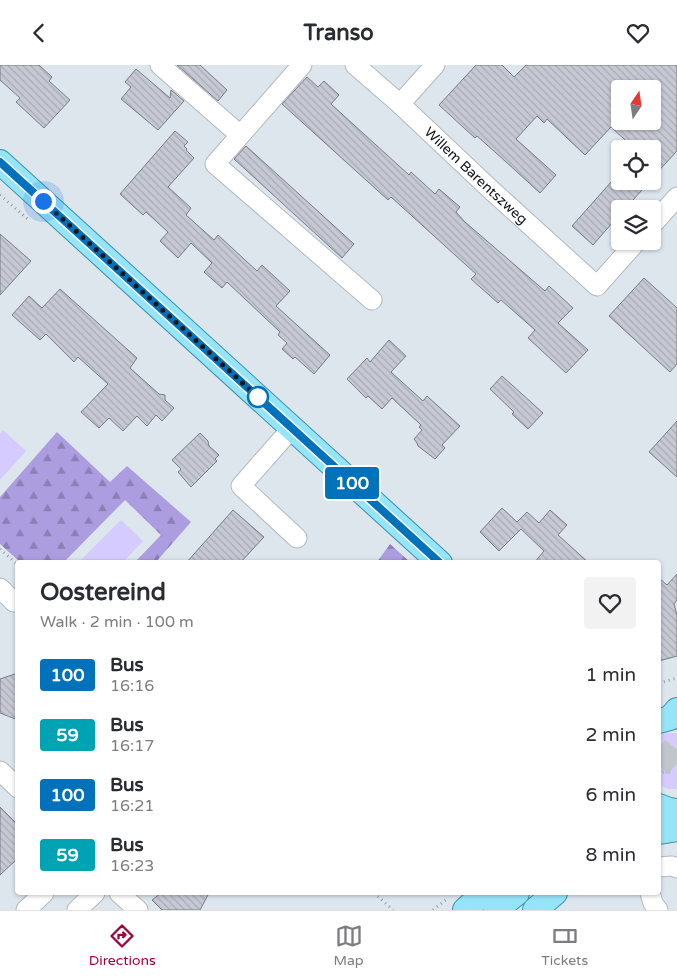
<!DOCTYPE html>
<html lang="en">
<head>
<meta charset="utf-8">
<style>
  body { margin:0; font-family:"Varela Round",sans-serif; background:#f2f2f3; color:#2b2b33; height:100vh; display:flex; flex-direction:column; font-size:19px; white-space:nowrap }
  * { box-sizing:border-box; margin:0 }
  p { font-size:16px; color:#7c7c81 }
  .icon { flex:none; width:28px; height:28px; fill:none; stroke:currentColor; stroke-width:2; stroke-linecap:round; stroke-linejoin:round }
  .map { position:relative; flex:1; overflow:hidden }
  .panel { position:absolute; left:15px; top:495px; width:646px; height:335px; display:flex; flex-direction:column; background:#fff; border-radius:5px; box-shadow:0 1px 4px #0004 }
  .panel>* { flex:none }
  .badge { padding:0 10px; border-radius:4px; font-size:18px; line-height:32px }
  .needle { width:32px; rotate:13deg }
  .fabs { position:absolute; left:611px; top:15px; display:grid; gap:10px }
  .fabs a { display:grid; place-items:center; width:50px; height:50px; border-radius:5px; background:#fff; box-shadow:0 1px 4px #0004; font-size:25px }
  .you { position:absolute; width:25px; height:25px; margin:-12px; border:4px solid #fff; border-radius:50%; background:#1a73e8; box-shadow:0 0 0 8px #1a73e833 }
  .map>.badge { position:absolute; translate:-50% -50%; box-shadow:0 0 0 2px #fff }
  .round { display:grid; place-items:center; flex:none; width:52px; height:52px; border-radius:5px; background:#f2f2f3 }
  .summary { display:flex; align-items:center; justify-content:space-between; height:85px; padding:0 25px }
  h1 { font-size:24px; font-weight:700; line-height:38px }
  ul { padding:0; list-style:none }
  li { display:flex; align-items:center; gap:15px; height:60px; padding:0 25px }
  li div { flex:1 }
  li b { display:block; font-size:19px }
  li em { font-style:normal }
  li .badge { min-width:55px; font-weight:700; text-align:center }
  header { display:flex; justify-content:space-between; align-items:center; height:65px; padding:0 25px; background:#fff; font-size:22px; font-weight:700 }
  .dock { display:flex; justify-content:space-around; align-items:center; height:70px; border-top:1px solid #e1e1e2; background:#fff; font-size:14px; color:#7c7c81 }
  .dock a { display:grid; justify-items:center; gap:2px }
  .dock .on { color:#a1023b }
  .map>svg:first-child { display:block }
</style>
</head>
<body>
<header><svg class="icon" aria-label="back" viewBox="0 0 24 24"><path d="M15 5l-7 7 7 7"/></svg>Transo<svg class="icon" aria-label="heart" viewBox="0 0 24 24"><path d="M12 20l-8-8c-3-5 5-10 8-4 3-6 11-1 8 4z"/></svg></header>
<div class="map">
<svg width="677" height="845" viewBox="0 0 677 845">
  <defs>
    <pattern id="grass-tufts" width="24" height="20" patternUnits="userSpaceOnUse" patternTransform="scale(1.25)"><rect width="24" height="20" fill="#d6cbfe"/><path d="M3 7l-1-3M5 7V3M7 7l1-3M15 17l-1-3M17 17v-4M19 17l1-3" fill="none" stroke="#b7aed9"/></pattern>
    <pattern id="forest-firs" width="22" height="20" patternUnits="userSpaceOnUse" patternTransform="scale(1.25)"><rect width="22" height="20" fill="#ac9de0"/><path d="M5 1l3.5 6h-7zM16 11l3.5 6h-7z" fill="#8b7fb5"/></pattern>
    <pattern id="building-back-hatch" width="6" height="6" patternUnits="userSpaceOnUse" patternTransform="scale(1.25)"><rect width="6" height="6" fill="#c6c9d3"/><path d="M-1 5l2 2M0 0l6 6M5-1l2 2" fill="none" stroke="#a9acb5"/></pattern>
  </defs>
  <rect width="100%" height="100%" fill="#dde6ed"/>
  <path fill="url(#grass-tufts)" d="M666,668H677V724H668L659,720V671Z"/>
  <path fill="url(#forest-firs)" d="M57,367L110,417L127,401L191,457L156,497H135L161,470L125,435L64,497H20L0,479V432Z
    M390,479L410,497H377Z"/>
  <path fill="#d6cbfe" d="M3,365L26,386L0,415V369Z
    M121,455L143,476L123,497H79Z"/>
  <path fill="url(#building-back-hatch)" stroke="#797c85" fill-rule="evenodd" d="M0,0H39L52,12L49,16L70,35L44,63L16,37L20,33L0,15Z
    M177,0H200L227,25L218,36Z
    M476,0H502L514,12L526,0H677V86L652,113V84H635L611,62L585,90L547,54L544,58L537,51L516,74L556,110L540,128L505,96L477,71L475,73L439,40ZM620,24H652V56H620Z
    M136,4L170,33L171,25L184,36L158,65L121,34L131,22L125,17Z
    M307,12L318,22L324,16L339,30L331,39L409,110L411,107L435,129L439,124L460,142L456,147L465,157L545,226L549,221L573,243L558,258L588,285L566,308L528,273L535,265L501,235L498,238L471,214L476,209L391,132L388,135L282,39Z
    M175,66L188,77L184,81L187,84L186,85L194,93L168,122L191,143L186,150L214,175L218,170L257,206L262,200L290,226L276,241L330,290L314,309L295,292L293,294L282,284L287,278L278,270L280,267L227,217L222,223L204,207L212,198L191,178L178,193L160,176L168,167L146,147L143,150L120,129Z
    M246,81L354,179L342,193L234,94Z
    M612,116H650L625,144H620V149L593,180L572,161Z
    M0,169L31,196L0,230Z
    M644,213L677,243V299L670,307L609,251Z
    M60,224L137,293L130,303L159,329L165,330V335L174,343L162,356L156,350L147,361L137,351L123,366L109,353L99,363L81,347L108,319L78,292L74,297L46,269L40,275L12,250L29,231L42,243Z
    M389,275L406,291L391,307L423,336L427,331L460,361L442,380L445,383L435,394L418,381L417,378L414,374L422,365L419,362L421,360L392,333L382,344L368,331L366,333L347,314L367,293L370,297Z
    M502,311L543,348L528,364L512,349L514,347L490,324Z
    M677,356V412L649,387Z
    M200,368L208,376L209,381L219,390L215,394L217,396L191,422L178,407L181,404L172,395Z
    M502,443L517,457L527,447L539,458L550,445L567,460L558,470L589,498H534L544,486L521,464L499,486L480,467Z
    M233,445L264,472L240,498H186Z
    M677,509V535L674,539L677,550V591L659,596V513L667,520Z
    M18,608V655L0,648V614Z
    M0,742L18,760V793L0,810Z
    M161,828H209L200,845H162L152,835Z"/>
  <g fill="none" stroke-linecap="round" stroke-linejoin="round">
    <path stroke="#bfc7cd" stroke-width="24" stroke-dasharray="24 12" stroke-linecap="butt" d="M659,701L677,680"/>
    <defs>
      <g id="minor">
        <path d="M160,0L240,70"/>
        <path d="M302,0L215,99L372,235"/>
        <path id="s1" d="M355,0L400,39L489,123L597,221L637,176"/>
        <path d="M400,39L435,0"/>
        <path d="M652,160L677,132"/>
        <path d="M292,363L241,421L297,473"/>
        <path d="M0,523L14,537"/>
        <path d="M0,706L18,723"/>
        <path d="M659,802L672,801L677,803"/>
        <path d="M119,828L138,845"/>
        <path d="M650,828L653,838L658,845"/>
        <path d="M26,845L44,828"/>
        <path d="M77,845L95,828"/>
      </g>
      <path id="major" d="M0,97L440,498
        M659,656L670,653L677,645
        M659,741L669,745L677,746
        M659,767L677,764
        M465,845L484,828
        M496,845L517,828
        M535,845L555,828"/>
    </defs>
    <use href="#minor" stroke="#b2bac1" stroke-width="21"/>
    <use href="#major" stroke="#3a91a6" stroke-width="26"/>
    <path stroke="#969da2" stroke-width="3" stroke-dasharray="1 4" stroke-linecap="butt" d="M0,130L30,156
      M0,484L18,500
      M659,618L677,613
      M374,828L393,845
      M433,845L447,834"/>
    <use href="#minor" stroke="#fff" stroke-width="19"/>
    <use href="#major" stroke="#95e4f7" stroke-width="24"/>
  </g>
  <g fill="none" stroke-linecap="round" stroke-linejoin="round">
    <defs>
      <path id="line" d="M0,97L440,498"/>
    </defs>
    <use href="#line" stroke="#fff" stroke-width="11"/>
    <use href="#line" stroke="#0072bc" stroke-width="8"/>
    <path stroke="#14171a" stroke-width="5" stroke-dasharray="0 9" d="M43,136L258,332"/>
  </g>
  <circle fill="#fff" stroke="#0072bc" stroke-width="2.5" cx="258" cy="332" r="10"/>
  <g text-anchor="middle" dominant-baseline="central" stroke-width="4" stroke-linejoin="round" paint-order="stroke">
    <g font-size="14" fill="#14171a" stroke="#fff">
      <text stroke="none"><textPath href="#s1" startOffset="164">Willem Barentszweg</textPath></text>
    </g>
  </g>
</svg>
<div class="fabs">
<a><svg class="needle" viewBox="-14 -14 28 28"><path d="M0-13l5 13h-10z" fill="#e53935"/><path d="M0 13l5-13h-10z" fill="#7c7c81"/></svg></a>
<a><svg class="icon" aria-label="locate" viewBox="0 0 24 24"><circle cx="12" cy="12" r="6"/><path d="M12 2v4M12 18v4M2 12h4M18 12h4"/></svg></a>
<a><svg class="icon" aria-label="layers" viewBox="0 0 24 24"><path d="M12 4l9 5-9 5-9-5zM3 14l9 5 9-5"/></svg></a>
</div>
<div class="you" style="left:43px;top:136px"></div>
<b class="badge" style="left:352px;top:418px;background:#0072bc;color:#fff">100</b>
<section class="panel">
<div class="summary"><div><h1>Oostereind</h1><p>Walk · 2 min · 100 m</p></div><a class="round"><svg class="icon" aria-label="heart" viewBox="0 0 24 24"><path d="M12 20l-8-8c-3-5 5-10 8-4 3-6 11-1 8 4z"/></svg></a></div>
<ul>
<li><span class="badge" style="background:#0072bc;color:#fff">100</span><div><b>Bus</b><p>16:16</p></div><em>1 min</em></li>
<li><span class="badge" style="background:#00a3b4;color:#fff">59</span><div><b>Bus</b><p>16:17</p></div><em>2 min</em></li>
<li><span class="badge" style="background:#0072bc;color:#fff">100</span><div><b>Bus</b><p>16:21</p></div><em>6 min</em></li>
<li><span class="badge" style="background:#00a3b4;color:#fff">59</span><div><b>Bus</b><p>16:23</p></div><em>8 min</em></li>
</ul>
</section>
</div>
<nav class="dock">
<a class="on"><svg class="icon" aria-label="directions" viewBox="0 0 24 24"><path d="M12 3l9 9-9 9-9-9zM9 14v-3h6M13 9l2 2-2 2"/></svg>Directions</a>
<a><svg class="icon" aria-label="map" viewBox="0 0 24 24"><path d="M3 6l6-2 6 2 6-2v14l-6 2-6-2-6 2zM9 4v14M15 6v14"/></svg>Map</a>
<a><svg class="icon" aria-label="tickets" viewBox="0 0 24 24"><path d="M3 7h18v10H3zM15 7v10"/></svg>Tickets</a>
</nav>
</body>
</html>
